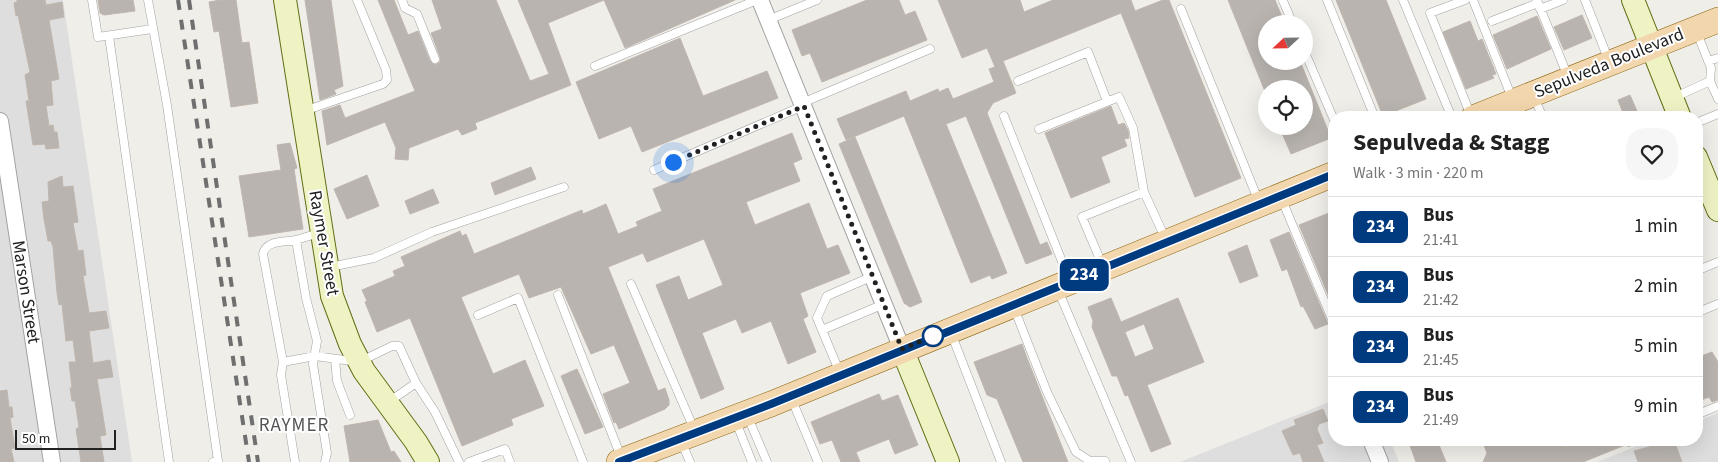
<!DOCTYPE html>
<html lang="en">
<head>
<meta charset="utf-8">
<style>
  body { margin:0; font-family:"Source Sans 3",sans-serif; background:#f6f6f6; color:#222; height:100vh; display:flex; flex-direction:column; font-size:19px; white-space:nowrap }
  * { box-sizing:border-box; margin:0 }
  p { font-size:16px; color:#767676 }
  .icon { flex:none; width:28px; height:28px; fill:none; stroke:currentColor; stroke-width:2; stroke-linecap:round; stroke-linejoin:round }
  .map { position:relative; flex:1; overflow:hidden }
  .sheet { position:absolute; left:1328px; top:111px; width:375px; height:335px; display:flex; flex-direction:column; background:#fff; border-radius:20px; box-shadow:0 5px 20px #0002 }
  .sheet>* { flex:none }
  .badge { padding:0 10px; border-radius:8px; font-size:18px; line-height:32px }
  .needle { width:32px; rotate:248deg }
  .fabs { position:absolute; left:1258px; top:15px; display:grid; gap:10px }
  .fabs a { display:grid; place-items:center; width:55px; height:55px; border-radius:50%; background:#fff; box-shadow:0 5px 20px #0002; font-size:25px }
  .scale { position:absolute; left:15px; bottom:12px; width:101px; box-sizing:border-box; padding-left:5px; border:2px solid #212121; border-top:0; font-size:14px; line-height:18px; white-space:nowrap; color:#212121; -webkit-text-stroke:4px #fff; paint-order:stroke }
  .you { position:absolute; width:25px; height:25px; margin:-12px; border:4px solid #fff; border-radius:50%; background:#1a73e8; box-shadow:0 0 0 8px #1a73e833 }
  .map>.badge { position:absolute; translate:-50% -50%; box-shadow:0 0 0 2px #fff }
  .round { display:grid; place-items:center; flex:none; width:52px; height:52px; border-radius:20px; background:#f6f6f6 }
  .overview { display:flex; align-items:center; justify-content:space-between; height:85px; padding:0 25px }
  h1 { font-size:24px; font-weight:700; line-height:38px }
  ul { padding:0; list-style:none }
  li { display:flex; align-items:center; gap:15px; height:60px; padding:0 25px; border-top:1px solid #e0e0e0 }
  li div { flex:1 }
  li b { display:block; font-size:19px }
  li em { font-style:normal }
  li .badge { min-width:55px; font-weight:700; text-align:center }
  .map>svg:first-child { display:block }
</style>
</head>
<body>
<div class="map">
<svg width="1718" height="462" viewBox="0 0 1718 462">
  <rect width="100%" height="100%" fill="#f0eee9"/>
  <path fill="#dfdede" d="M0,0H63L132,462H0Z
    M1334,400V440H1390L1399,462H1180Z
    M1718,413V462H1597L1652,440H1696V422Z"/>
  <path fill="#b9b4af" stroke="#c0b6ad" fill-rule="evenodd" d="M17,0H45L46,5L62,2L64,17L49,20L59,79L51,81L53,105L46,106L49,126L53,125L54,132H57L59,148L46,149L45,144L33,145L26,101H29L25,75L30,72L18,15L16,16L14,3L17,2Z
    M98,0H133L135,11L104,15L100,13Z
    M220,0H236L242,43L249,42L258,103L231,107L219,31L214,32L209,2Z
    M305,0H331L343,86L334,90L336,94L320,100Z
    M378,0H394L408,35L418,31L430,61L435,65L440,62V57L431,33L442,29L432,0H496L530,81L549,74L518,0H604L548,23L571,85L475,123L477,129L462,135L458,129L409,148L408,160L395,159L396,148L385,122L327,145L322,111L340,105L345,118L415,91Z
    M604,0H735L625,48Z
    M867,0H899L905,15L915,11L927,40L822,82L810,53L802,56L792,30Z
    M938,0H1020L1024,12L1053,0H1131L1135,11L1163,0H1169L1241,178L1195,197L1121,13L1003,61L1016,93L993,103L987,113L1040,245L1047,242L1052,254L1026,264L966,116L946,124L1007,273L992,279L990,275L971,283L904,116L846,140L837,119L906,91L910,101L938,89L939,92L948,88L953,99L994,82L989,69L995,67L987,48L962,58Z
    M1228,0H1275L1285,24H1266V61H1300L1331,138L1291,154L1279,126H1304V89H1264Z
    M1336,0H1386L1426,99L1383,116Z
    M1582,15L1592,38L1564,50L1554,27Z
    M1537,16L1551,49L1507,69L1493,35Z
    M1470,21L1478,41L1482,39L1496,74L1492,75L1494,78L1466,89L1443,32Z
    M680,38L703,96L767,71L778,98L642,152L631,126L599,139L576,82Z
    M1630,95L1640,118H1625L1618,100Z
    M1111,106L1118,125L1124,123L1128,130L1129,138L1124,139L1127,146L1101,157L1110,182L1071,198L1045,133Z
    M792,133L802,159L793,163L800,181L746,202L755,225L809,203L827,249L838,245L850,273L800,293L808,316L803,319L816,352L788,364L771,321L742,333L736,319L702,333L724,389L701,399L656,285L679,276L688,300L723,285L704,239L647,262L643,253L608,267L658,391L665,388L669,400V405L665,409L619,429L616,422L614,423L603,394L630,383L614,345L591,354L561,287L529,298L519,274L461,297L493,374L525,360L544,406L511,419L513,425L462,446L410,318L377,332L365,302L367,301L362,290L395,276L393,271L405,266L401,257L460,231L462,236L466,234L474,254L582,210L583,214L606,204L618,234L638,226L636,222L662,211L653,189Z
    M855,137L922,302L910,307L904,303L839,144Z
    M290,143L297,168L294,169L303,229L249,237L239,176L281,170L277,145Z
    M531,167L536,179L495,195L491,183Z
    M367,175L379,206L347,219L334,189Z
    M62,176L63,187L73,186L78,222L73,223L78,251L83,250L86,275L83,276L89,313L106,311L109,328L89,331L93,363L110,360L113,377L97,379L106,435L100,436L104,462H81L76,429L79,427L75,401H72L70,388H72L69,362H76L73,340L66,341L62,304L59,305L57,293L53,247L51,241H48L44,219L42,202L49,201L48,182Z
    M433,189L439,203L410,214L405,201Z
    M1334,211V309L1299,225Z
    M1289,232L1328,324L1315,329L1303,306L1301,307L1287,269L1282,271L1270,240Z
    M1247,245L1258,276L1240,283L1228,253Z
    M1111,298L1121,322L1178,298L1204,362L1147,385L1171,444L1151,452L1128,395L1125,396L1117,376H1112L1092,327L1093,321L1088,307ZM1144,324L1154,349L1135,357L1125,332Z
    M1022,344L1027,358L1068,462H1023L997,399L987,395L974,362Z
    M1712,352L1718,362V400L1712,402L1709,397L1696,402V358Z
    M577,369L603,427L585,434L561,376Z
    M7,390L9,407H12L13,417L10,418L15,448L11,449L14,462H0V391Z
    M879,394L882,401L898,395L918,445L895,454L889,439L856,452L860,462H841L832,440L820,444L811,422Z
    M1323,409L1328,421L1319,424L1317,429L1323,443L1317,445L1324,462H1303L1300,453L1293,455L1282,431L1296,425L1294,420Z
    M378,420L391,452L394,451L401,462H350L344,426Z
    M1408,440H1437L1446,462H1416Z
    M1482,440H1563L1566,447L1584,440H1622L1625,445L1583,462H1483L1487,453Z
    M1674,440L1682,462H1638L1634,451Z"/>
  <g fill="none" stroke-linecap="round" stroke-linejoin="round">
    <defs>
      <path id="lane" d="M92,0L98,37L152,29
        M148,0L167,105L218,461L213,462
        M402,0L405,8L417,14L435,59
        M1327,0L1375,118
        M1403,0L1452,118
        M1465,0L1430,13L1471,116
        M1473,0L1512,98
        M1537,0L1568,77
        M1585,0L1609,61
        M1283,1L1293,24
        M1181,9L1259,202
        M1540,9L1563,0
        M768,20L817,0
        M1492,21L1538,3
        M1697,33L1711,68L1710,81
        M109,36L169,462
        M1304,50L1334,120
        M1708,61L1718,58
        M595,66L757,0
        M1018,81L1088,52L1107,101
        M1534,97L1543,118
        M1673,98L1710,81L1718,99
        M802,103L930,49
        M304,111L383,84L387,80L386,70L357,0
        M1004,116L1069,279
        M1696,123L1718,114
        M1039,129L1119,97L1133,128L1144,192
        M654,170L803,106
        M1282,200L1334,324
        M296,240L319,233
        M1102,264L1082,217L1144,192L1166,240
        M330,267L374,258L432,232L564,187
        M1696,271L1718,262
        M631,284L694,429
        M1058,290L1131,462
        M558,295L621,457
        M1014,308L1047,392L1076,452L1090,461H1105
        M1696,313L1718,304
        M478,315L518,298L583,462
        M822,330L884,304
        M951,333L1001,462
        M335,359L337,381L350,415
        M283,362L315,356L359,362L392,346H399L416,383L435,412L459,462
        M840,373L817,318L827,296L873,276
        M792,400L818,462
        M390,401L416,383
        M747,415L767,462
        M1696,415L1718,406
        M736,422L752,462
        M1628,440L1629,442L1634,440
        M681,441L690,462
        M295,462L281,375L283,362L263,254C266,240 284,242 296,240L306,298L317,341L313,364L327,453L325,462
        M469,462L505,449L510,462"/>
      <path id="street" d="M760,0L902,349
        M0,121L52,462
        M1371,440L1380,462"/>
      <path id="secondary" d="M285,0L332,296L350,344L364,371L416,442L428,462
        M1633,0L1680,118
        M1696,157L1718,210
        M902,349L948,462"/>
      <path id="primary" d="M1473,118L1718,20
        M619,462L771,404L1334,174"/>
    </defs>
    <use href="#lane" stroke="#a2a2a2" stroke-width="9"/>
    <use href="#street" stroke="#a2a2a2" stroke-width="18"/>
    <use href="#secondary" stroke="#626e13" stroke-width="24"/>
    <use href="#primary" stroke="#8c6712" stroke-width="26"/>
    <use href="#lane" stroke="#fff" stroke-width="8"/>
    <use href="#street" stroke="#fff" stroke-width="16"/>
    <use href="#secondary" stroke="#eff3c4" stroke-width="22"/>
    <use href="#primary" stroke="#f2d6ad" stroke-width="25"/>
    <path stroke="#6f6f6f" stroke-width="4" stroke-dasharray="10 10" stroke-linecap="butt" d="M178,0L249,462
      M189,0L258,462"/>
  </g>
  <g fill="none" stroke-linecap="round" stroke-linejoin="round">
    <defs>
      <path id="line" d="M619,462L771,404L1334,174"/>
    </defs>
    <use href="#line" stroke="#fff" stroke-width="11"/>
    <use href="#line" stroke="#003b80" stroke-width="8"/>
    <path stroke="#212121" stroke-width="5" stroke-dasharray="0 9" d="M673,162L804,106L902,349L933,336"/>
  </g>
  <circle fill="#fff" stroke="#003b80" stroke-width="2.5" cx="933" cy="336" r="10"/>
  <g text-anchor="middle" dominant-baseline="central" stroke-width="4" stroke-linejoin="round" paint-order="stroke">
    <g font-size="18" fill="#212121" stroke="#fff">
      <text transform="translate(1609 63) rotate(-22)">Sepulveda Boulevard</text>
      <text transform="translate(324 243) rotate(80)">Raymer Street</text>
      <text transform="translate(26 292) rotate(81)">Marson Street</text>
    </g>
    <g font-size="19" letter-spacing="1" fill="#545454" stroke="#fff">
      <text x="294" y="425">RAYMER</text>
    </g>
  </g>
</svg>
<div class="fabs">
<a><svg class="needle" viewBox="-14 -14 28 28"><path d="M0-13l5 13h-10z" fill="#e53935"/><path d="M0 13l5-13h-10z" fill="#767676"/></svg></a>
<a><svg class="icon" aria-label="locate" viewBox="0 0 24 24"><circle cx="12" cy="12" r="6"/><path d="M12 2v4M12 18v4M2 12h4M18 12h4"/></svg></a>
</div>
<div class="scale">50 m</div>
<div class="you" style="left:673px;top:162px"></div>
<b class="badge" style="left:1084px;top:275px;background:#003b80;color:#fff">234</b>
<section class="sheet">
<div class="overview"><div><h1>Sepulveda &amp; Stagg</h1><p>Walk · 3 min · 220 m</p></div><a class="round"><svg class="icon" aria-label="heart" viewBox="0 0 24 24"><path d="M12 20l-8-8c-3-5 5-10 8-4 3-6 11-1 8 4z"/></svg></a></div>
<ul>
<li><span class="badge" style="background:#003b80;color:#fff">234</span><div><b>Bus</b><p>21:41</p></div><em>1 min</em></li>
<li><span class="badge" style="background:#003b80;color:#fff">234</span><div><b>Bus</b><p>21:42</p></div><em>2 min</em></li>
<li><span class="badge" style="background:#003b80;color:#fff">234</span><div><b>Bus</b><p>21:45</p></div><em>5 min</em></li>
<li><span class="badge" style="background:#003b80;color:#fff">234</span><div><b>Bus</b><p>21:49</p></div><em>9 min</em></li>
</ul>
</section>
</div>
</body>
</html>
